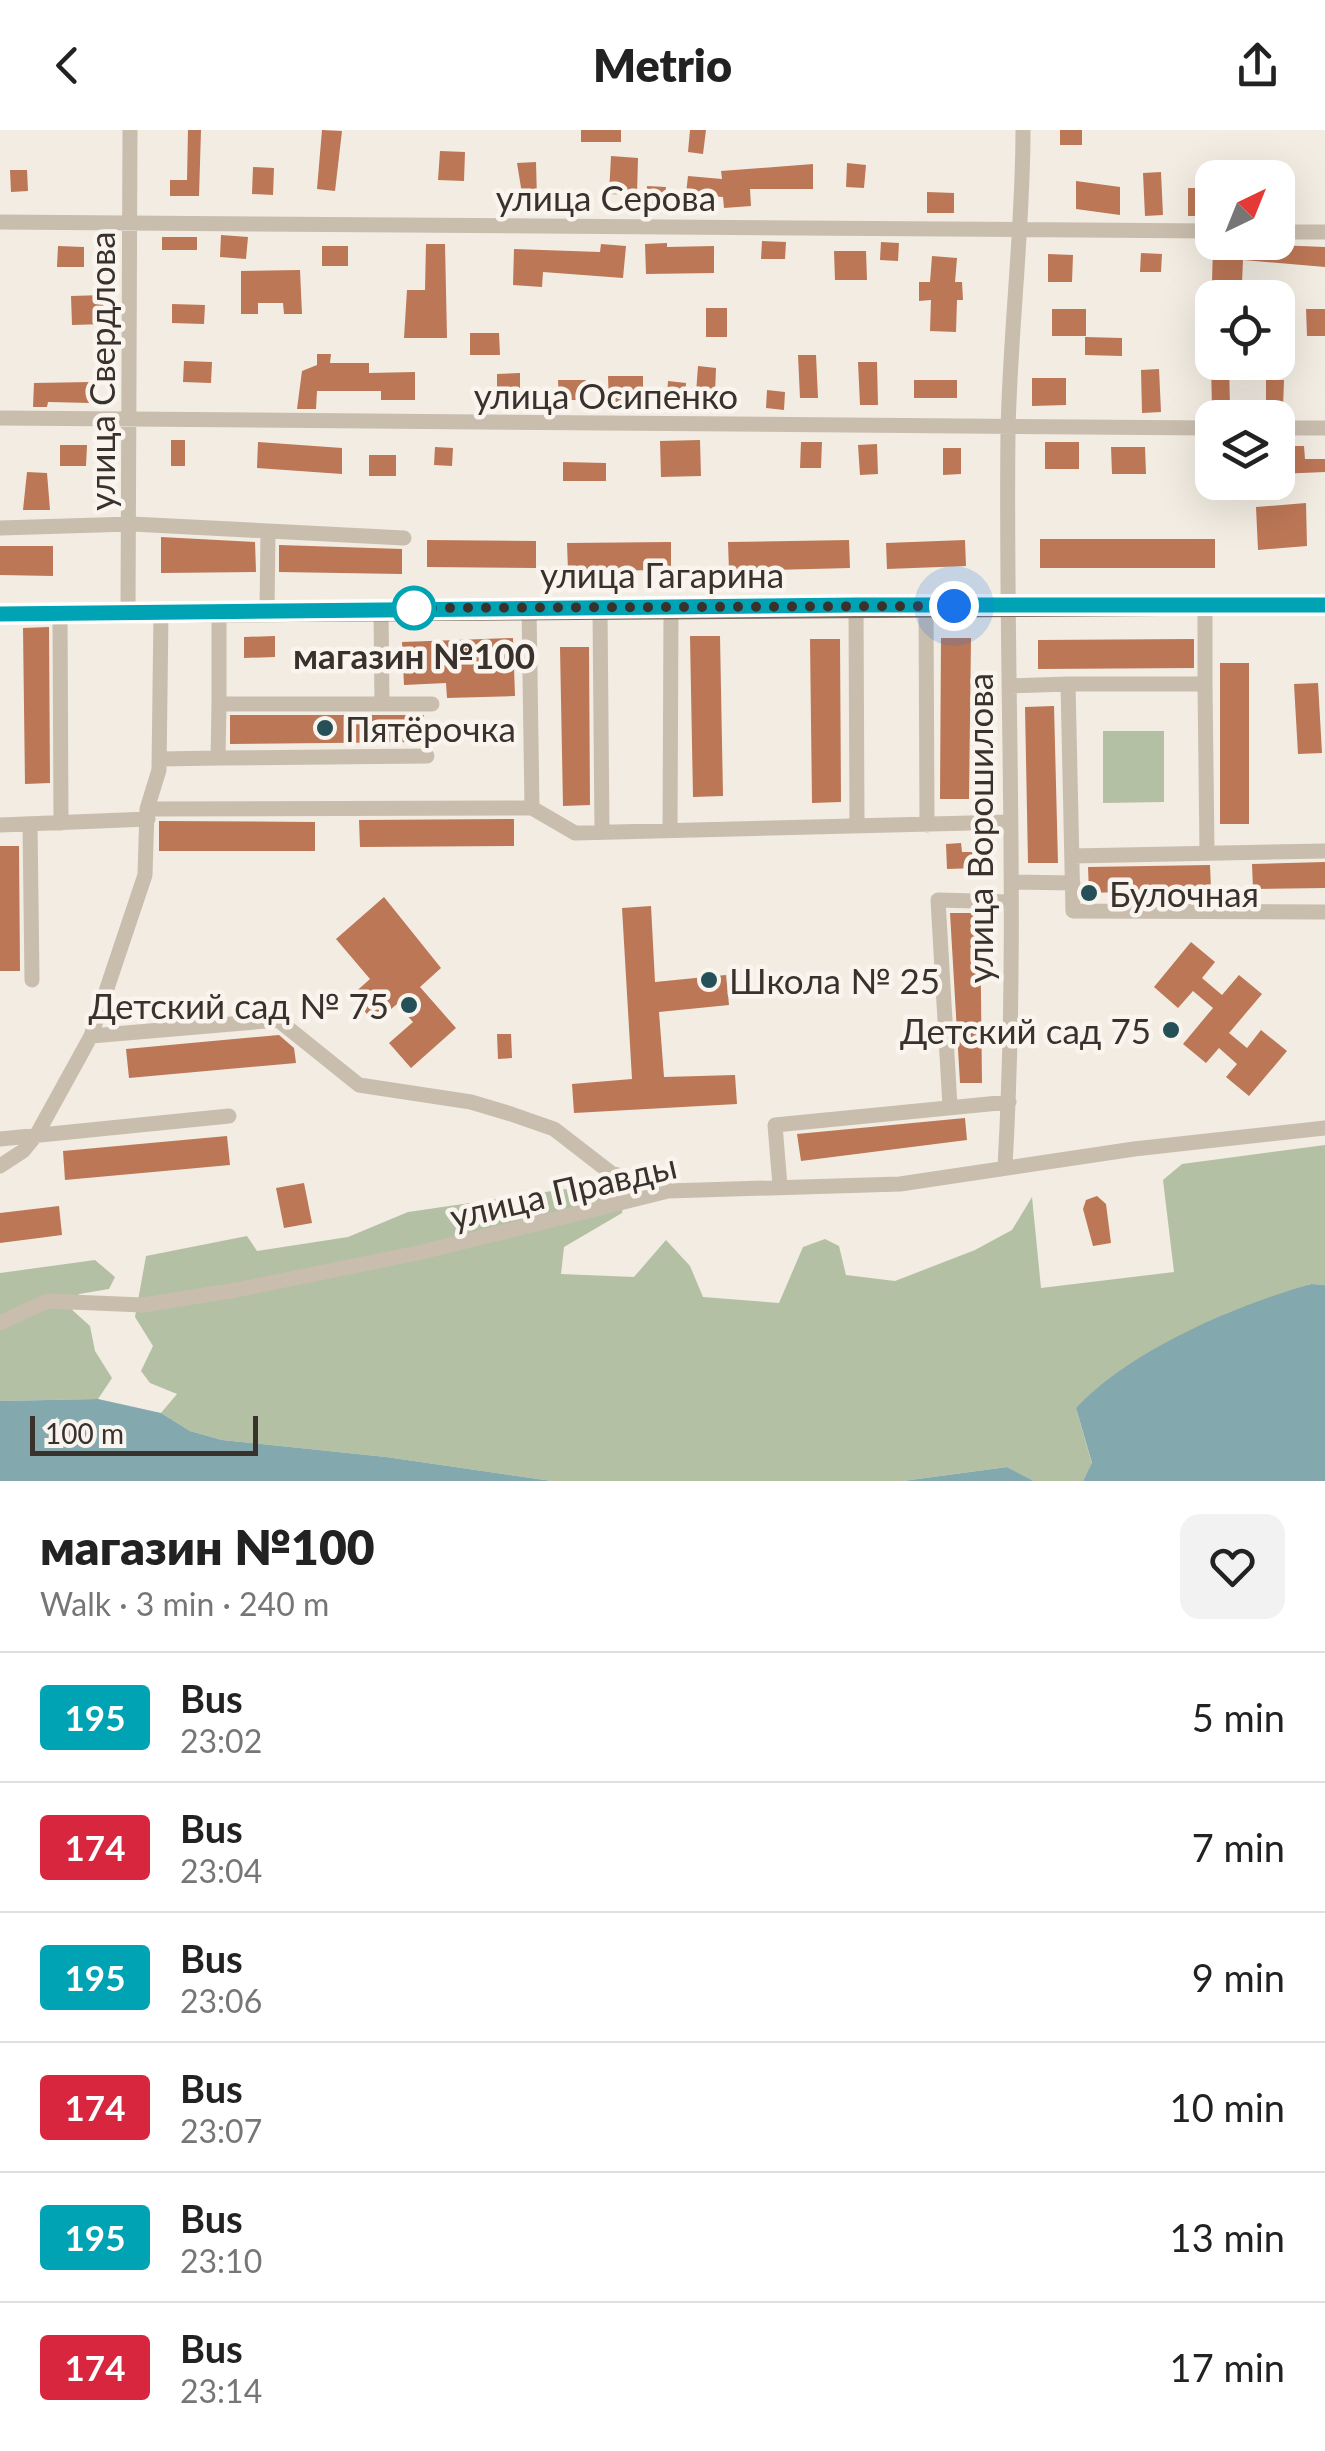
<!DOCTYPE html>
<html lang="en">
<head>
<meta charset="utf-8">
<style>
  body { margin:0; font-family:Lato,sans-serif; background:#f2f2f2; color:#222; height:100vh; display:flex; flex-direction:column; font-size:38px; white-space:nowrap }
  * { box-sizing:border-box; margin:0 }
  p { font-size:32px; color:#767676 }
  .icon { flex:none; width:55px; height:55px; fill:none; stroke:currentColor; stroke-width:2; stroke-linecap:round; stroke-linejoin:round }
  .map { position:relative; height:1351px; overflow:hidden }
  .sheet { display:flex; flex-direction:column; background:#fff; flex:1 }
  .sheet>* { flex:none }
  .badge { padding:0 20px; border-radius:8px; font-size:35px; line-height:65px }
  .needle { width:65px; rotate:43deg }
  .buttons { position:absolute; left:1195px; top:30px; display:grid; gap:20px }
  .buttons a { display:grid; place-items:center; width:100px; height:100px; border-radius:20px; background:#fff; box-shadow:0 10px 40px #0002; font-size:50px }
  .scale { position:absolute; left:30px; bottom:25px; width:228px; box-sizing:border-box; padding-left:10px; border:5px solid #39312c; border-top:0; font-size:28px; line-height:35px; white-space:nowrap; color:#39312c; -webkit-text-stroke:8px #f9f5ee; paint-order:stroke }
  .you { position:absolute; width:50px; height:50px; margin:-25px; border:8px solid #fff; border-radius:50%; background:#1a73e8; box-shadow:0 0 0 15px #1a73e833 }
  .map>.badge { position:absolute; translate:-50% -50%; box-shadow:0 0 0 5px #fff }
  .round { display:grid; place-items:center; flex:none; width:105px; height:105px; border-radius:20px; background:#f2f2f2 }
  .head { display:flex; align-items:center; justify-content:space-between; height:170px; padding:0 40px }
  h1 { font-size:48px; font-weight:800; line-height:75px }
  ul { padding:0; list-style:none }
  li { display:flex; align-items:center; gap:30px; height:130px; padding:0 40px; border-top:2px solid #e0e0e0 }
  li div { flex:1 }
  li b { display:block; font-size:38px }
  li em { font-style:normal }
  li .badge { min-width:110px; font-weight:700; text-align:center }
  header { display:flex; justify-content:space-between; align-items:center; height:130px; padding:0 40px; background:#fff; font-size:45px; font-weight:800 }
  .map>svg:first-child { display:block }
</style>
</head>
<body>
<header><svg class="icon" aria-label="back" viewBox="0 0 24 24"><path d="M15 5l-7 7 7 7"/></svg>Metrio<svg class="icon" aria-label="share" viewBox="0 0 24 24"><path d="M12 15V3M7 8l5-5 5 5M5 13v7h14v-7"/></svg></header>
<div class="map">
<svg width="1325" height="1351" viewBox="0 0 1325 1351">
  <rect width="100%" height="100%" fill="#f2ece2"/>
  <path fill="#b4c0a3" d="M1103,601H1164V672L1103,673Z
    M1325,1015V1155L1310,1154L1076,1278L1092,1334L1083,1351H1034L1007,1337L903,1351H552L386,1327L222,1310L190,1301L161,1283L177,1264L150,1253L141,1241L153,1216L135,1187L146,1126L247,1106L257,1121L348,1107L408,1082L600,1054L624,1063L622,1083L564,1117L561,1144L634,1147L666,1110L690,1136L703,1167L779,1173L803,1117L825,1109L839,1116L846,1145L895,1151L975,1120L1012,1100L1032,1067L1041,1158L1174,1142L1163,1050L1182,1034Z
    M95,1130L115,1147L109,1159L79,1164L69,1177L90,1196L95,1221L112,1248L98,1269L0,1271V1143Z"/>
  <path fill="#83a8ad" d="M1311,1154L1325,1155V1351H1083L1092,1333L1076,1278C1131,1220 1234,1176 1311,1154Z
    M98,1269L161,1283L190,1301L222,1310L386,1327L552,1351H0V1271Z
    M1007,1337L1034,1351H903Z"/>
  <path fill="#bc7756" d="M188,0H201L199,66H170V50H187Z
    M322,0L342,1L335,61L317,59Z
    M581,0H621V12H581Z
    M690,0H706L703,24L688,22Z
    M1060,0H1082V15H1060Z
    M440,21L465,22L464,51L438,50Z
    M611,26L638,28L637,65L609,64Z
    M536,32L537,70H523L517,33Z
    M847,33L866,35L864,58L846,57Z
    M813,34V59H750L751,76L724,78L723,67L686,64L688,46L722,49L721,41Z
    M253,37L274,38L273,65L252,64Z
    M10,40H27L28,61L11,62Z
    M1161,42L1163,85L1145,86L1143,43Z
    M1076,51L1120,57V85L1076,79Z
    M1278,53H1292V81L1278,80Z
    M647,56L666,57L664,75L646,74Z
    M1188,58H1205V86H1188Z
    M927,62L954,63V83H927Z
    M221,105L248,107L246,129L220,127Z
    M162,107H197V120H162Z
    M762,111L786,112L785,129H761Z
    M881,112L899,113L898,131L880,130Z
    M667,113V117L714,116V143L646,144L645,114Z
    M426,114H445L447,208H404L407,160H425Z
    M601,114L626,116L623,148L543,142L542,157L513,155L514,119L600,122Z
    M1249,114L1325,117V137L1243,130L1242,153L1212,152L1213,116Z
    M58,116L84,117V137H57Z
    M322,116H348V136H322Z
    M834,121H866L867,150H835Z
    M1141,123L1162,124L1161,142H1140Z
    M1048,124L1073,125L1072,152H1048Z
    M932,126L957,128L955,152H962L963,170H957L956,202L930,201L931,170L919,171V152H930Z
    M300,140L302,184H284L283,173H258V184H241V141Z
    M103,165L104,194L72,195L71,166Z
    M172,174L205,175L204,194L172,193Z
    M706,178H727V207H706Z
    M1052,179H1086V206H1052Z
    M1306,179H1325V206H1307Z
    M470,203H499L500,225H470Z
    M1085,207L1122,208V226L1085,225Z
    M317,224H331L330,233H369V243L415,242V270H381V261H317L316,279H297L302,241L317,235Z
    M798,225H816L818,268H800Z
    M184,231L212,232L211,253L183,252Z
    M858,232H877L878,275H860Z
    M1229,234L1230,277L1212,278L1211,235Z
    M698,236L716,238L715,264L696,263Z
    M1159,239L1161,282L1142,283L1141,240Z
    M520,243V268H497V244Z
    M608,246H643V273L609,274Z
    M1032,248H1066V275L1032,276Z
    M558,250H586V270H559Z
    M914,250H957V268H914Z
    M1266,250H1284L1283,278H1266Z
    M668,251L686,253L685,271L667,269Z
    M91,252V273L48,272L47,277H33L34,253Z
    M767,260L785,262L784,280L766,278Z
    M171,310H185V336H171Z
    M700,310L701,346L661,347L660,311Z
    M258,312L342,318V344L257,338Z
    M801,312H822L821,338H800Z
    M1045,312H1079V339H1045Z
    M877,314L878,344L860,345L858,315Z
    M60,315H87L86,336H60Z
    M1278,316H1304L1305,329H1325V342L1278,344Z
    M435,317L453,318L452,336L434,335Z
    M1111,317H1145L1146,344H1112Z
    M943,318H961V344L943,345Z
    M1199,323L1212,324V351H1198Z
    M369,325H396V346H369Z
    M563,332L606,333V351H563Z
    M27,342L47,343L50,380H23Z
    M1306,373L1307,416L1258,420L1256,377Z
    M161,407L255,412L256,442L161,443Z
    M1040,409H1215V438H1040Z
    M427,410L536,411V438L427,437Z
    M849,410L850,438L729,441L728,412Z
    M965,410L966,436L887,439L886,413Z
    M671,412V440L568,441L567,413Z
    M279,415L402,419V444L279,442Z
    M0,416H53V446L0,445Z
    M49,497L50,653L25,654L23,498Z
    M275,506V527L244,528V507Z
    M690,506H720L723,666L693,667Z
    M513,508L515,566L447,568L446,553L404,555L402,512Z
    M941,508H971L969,669H940Z
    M810,509H840L841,672L812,673Z
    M1194,509V538L1038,539V510Z
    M560,517H589L590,675L563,676Z
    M1220,533H1249V694H1220Z
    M1318,553L1322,623L1298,624L1294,554Z
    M1054,576L1058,733H1028L1025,577Z
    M230,585H424V612L230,614Z
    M514,689V716L360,717L359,690Z
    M159,691L315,692V721H159Z
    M961,713L962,722H976L977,738L947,739L946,714Z
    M0,716H19L20,841H0Z
    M1325,732V758L1253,759L1252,734Z
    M1210,735L1211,759L1089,763L1088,737Z
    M384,767L441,838L420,857L456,898L411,938L389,913L413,892L397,874L375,893L351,866L370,849L336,809Z
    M651,776L655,852L726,845L729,875L659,882L664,947L735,945L737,974L574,983L572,954L632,949L622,778Z
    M950,783H980L982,953H960Z
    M1191,812L1215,832L1202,848L1222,865L1239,845L1262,864L1229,903L1247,918L1261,900L1287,921L1249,966L1226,947L1237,934L1219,918L1206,933L1183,914L1213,878L1193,861L1178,878L1154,857Z
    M497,904H511L512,928L498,929Z
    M279,905L294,918L296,933L129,948L126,919Z
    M965,988L967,1010L801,1031L797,1004Z
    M227,1006L230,1035L65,1050L63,1021Z
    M304,1053L312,1093L284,1098L276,1058Z
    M1097,1066L1106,1074L1111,1113L1093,1116L1083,1079L1086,1070Z
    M59,1076L62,1105L0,1113V1083Z"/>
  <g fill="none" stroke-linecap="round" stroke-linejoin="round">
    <path stroke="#c9bdae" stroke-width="15" d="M0,92L1212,101
      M1278,102H1325
      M0,288L1212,298
      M1278,298H1325
      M0,398L132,394L404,408
      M856,475L857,696
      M926,475L927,695
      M529,478L532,678
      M381,479L382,574
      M600,479L602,702
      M267,480L268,402
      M219,481V574H432
      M128,482L130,0
      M60,483L61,693
      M1068,554H1205V476
      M1205,554L1207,723
      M1009,556L1068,554L1073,781L1325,782
      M219,574L218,628L427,626
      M160,629L218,628
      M147,679L532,678L575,703L1010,692
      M30,694L32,850
      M0,695L148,689
      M670,700L671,478
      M1072,726L1325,721
      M1011,752L1073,753
      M91,906L278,890L359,955L471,972L511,984L554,999L611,1043L668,1061
      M950,976L938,770L1010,772
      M0,1009L229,986
      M0,1036L23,1021L37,1004L91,906L145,745L147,679L159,640L161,482
      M1005,1036C1019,792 1005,547 1008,302C1010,201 1023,101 1023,0
      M780,1056L775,995L1009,972
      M0,1193L47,1171L143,1175L236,1160L422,1122L668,1061L900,1054L1134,1019L1325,998"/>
    <path stroke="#796a5f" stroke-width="20" d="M0,484L1325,475"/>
  </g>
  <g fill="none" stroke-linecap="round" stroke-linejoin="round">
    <defs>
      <path id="line" d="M0,484L856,475H1325"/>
    </defs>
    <use href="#line" stroke="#fff" stroke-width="22"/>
    <use href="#line" stroke="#00a3b4" stroke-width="15"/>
    <path stroke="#39312c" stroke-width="10" stroke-dasharray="0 18" d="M414,478L954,476"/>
  </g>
  <circle fill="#fff" stroke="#00a3b4" stroke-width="5" cx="414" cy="478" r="20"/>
  <g fill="#255057" stroke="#f9f5ee" stroke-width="4">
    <circle cx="325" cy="598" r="10"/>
    <circle cx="1089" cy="763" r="10"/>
    <circle cx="709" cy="850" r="10"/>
    <circle cx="409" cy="875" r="10"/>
    <circle cx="1171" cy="900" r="10"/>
  </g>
  <g text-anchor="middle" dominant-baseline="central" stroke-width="9" stroke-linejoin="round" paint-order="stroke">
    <g font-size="35" fill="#39312c" stroke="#f9f5ee">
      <text x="606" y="67">улица Серова</text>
      <text transform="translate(101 241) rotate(-90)">улица Свердлова</text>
      <text x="606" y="265">улица Осипенко</text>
      <text x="662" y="444">улица Гагарина</text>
      <text transform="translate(979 698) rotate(-90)">улица Ворошилова</text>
      <text transform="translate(563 1060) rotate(-13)">улица Правды</text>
    </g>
    <g font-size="35" font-weight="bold" fill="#39312c" stroke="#f9f5ee">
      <text x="414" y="525">магазин №100</text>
    </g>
    <g font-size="35" fill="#39312c" stroke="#f9f5ee" text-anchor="start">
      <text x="345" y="598">Пятёрочка</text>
      <text x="1109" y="763">Булочная</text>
      <text x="729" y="850">Школа № 25</text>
      <text x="389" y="875" text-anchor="end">Детский сад № 75</text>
      <text x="1151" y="900" text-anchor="end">Детский сад 75</text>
    </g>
  </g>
</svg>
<div class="buttons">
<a><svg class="needle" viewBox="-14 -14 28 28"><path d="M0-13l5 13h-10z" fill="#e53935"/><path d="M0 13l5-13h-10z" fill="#767676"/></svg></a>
<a><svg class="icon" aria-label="locate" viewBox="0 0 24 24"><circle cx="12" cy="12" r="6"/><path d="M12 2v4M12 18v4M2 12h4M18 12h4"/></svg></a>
<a><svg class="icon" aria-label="layers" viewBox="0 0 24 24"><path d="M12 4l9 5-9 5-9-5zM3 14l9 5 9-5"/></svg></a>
</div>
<div class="scale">100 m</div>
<div class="you" style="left:954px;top:476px"></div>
</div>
<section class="sheet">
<div class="head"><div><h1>магазин №100</h1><p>Walk · 3 min · 240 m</p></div><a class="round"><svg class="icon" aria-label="heart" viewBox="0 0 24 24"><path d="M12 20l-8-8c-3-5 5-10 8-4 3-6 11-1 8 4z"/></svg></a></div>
<ul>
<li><span class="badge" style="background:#00a3b4;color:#fff">195</span><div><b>Bus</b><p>23:02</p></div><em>5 min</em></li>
<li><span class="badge" style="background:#d7263d;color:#fff">174</span><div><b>Bus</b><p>23:04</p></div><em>7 min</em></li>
<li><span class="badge" style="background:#00a3b4;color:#fff">195</span><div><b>Bus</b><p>23:06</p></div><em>9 min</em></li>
<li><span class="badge" style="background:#d7263d;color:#fff">174</span><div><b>Bus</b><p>23:07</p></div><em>10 min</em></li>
<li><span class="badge" style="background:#00a3b4;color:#fff">195</span><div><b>Bus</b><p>23:10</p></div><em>13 min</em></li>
<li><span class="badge" style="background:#d7263d;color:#fff">174</span><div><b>Bus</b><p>23:14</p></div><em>17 min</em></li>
</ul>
</section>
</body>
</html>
